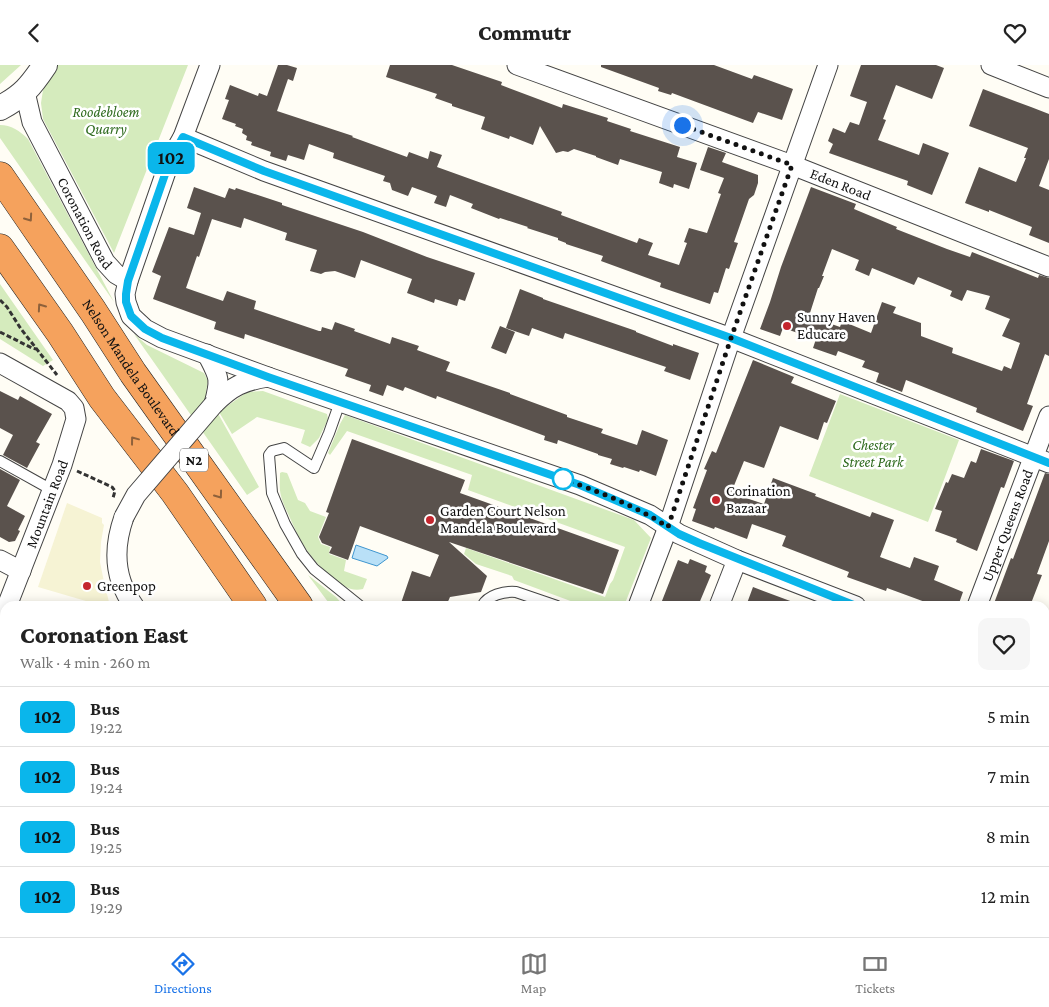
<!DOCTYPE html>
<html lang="en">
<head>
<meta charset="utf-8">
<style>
  body { margin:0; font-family:"Crimson Pro",serif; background:#f6f6f6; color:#222; height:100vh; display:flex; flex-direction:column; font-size:19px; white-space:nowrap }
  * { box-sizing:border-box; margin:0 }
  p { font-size:16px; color:#767676 }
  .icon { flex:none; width:28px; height:28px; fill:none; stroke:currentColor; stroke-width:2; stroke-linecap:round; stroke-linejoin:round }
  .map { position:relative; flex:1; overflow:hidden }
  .side { position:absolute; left:0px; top:536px; width:1050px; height:336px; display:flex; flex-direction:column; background:#fff; border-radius:15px 15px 0 0; box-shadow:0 2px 12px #0003 }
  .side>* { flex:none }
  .badge { padding:0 10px; border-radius:8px; font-size:18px; line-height:32px }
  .you { position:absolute; width:25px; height:25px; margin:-12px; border:4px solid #fff; border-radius:50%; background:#1a73e8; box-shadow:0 0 0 8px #1a73e833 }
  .map>.badge { position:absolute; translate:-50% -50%; box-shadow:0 0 0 2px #fff }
  .round { display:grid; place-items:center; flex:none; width:52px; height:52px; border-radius:10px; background:#f6f6f6 }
  .headline { display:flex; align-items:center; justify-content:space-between; height:85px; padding:0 20px }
  h1 { font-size:24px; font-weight:800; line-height:38px }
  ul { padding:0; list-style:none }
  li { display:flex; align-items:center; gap:15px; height:60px; padding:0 20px; border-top:1px solid #e0e0e0 }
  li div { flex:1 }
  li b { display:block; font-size:19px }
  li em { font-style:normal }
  li .badge { min-width:55px; font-weight:700; text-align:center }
  header { display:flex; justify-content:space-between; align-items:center; height:65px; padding:0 20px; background:#fff; font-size:22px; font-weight:800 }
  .tabs { display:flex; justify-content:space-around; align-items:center; height:70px; border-top:1px solid #e0e0e0; background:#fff; font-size:14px; color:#767676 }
  .tabs a { display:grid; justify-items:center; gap:2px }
  .tabs .active { color:#1a73e8 }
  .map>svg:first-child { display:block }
</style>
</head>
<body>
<header><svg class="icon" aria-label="back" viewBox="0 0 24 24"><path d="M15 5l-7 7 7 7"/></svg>Commutr<svg class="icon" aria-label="heart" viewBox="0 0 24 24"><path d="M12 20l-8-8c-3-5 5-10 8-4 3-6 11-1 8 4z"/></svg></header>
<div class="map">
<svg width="1049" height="872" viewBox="0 0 1049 872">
  <rect width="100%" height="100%" fill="#fffdf5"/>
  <path fill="#f6f3d4" d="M67,438L102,453V458L104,460L101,477L100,497L104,517L110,541H103L38,522Z"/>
  <path fill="#d5ebbd" d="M0,0H21L0,19Z
    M56,0H188L114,188L43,54L41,38L43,25Z
    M0,60C11,60 20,66 28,74L114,237L0,73Z
    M0,219L53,295L43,301L0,274Z
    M134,269L147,280L204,308L208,316L206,327L259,422L247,430Z
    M263,326L327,349L328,354L319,373L310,382L301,378L305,365L257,352L232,369L219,347L247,327Z
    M840,329L959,375L928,457L809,411Z
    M345,350L634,455L651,473L624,541H584L514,515L512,511L476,499L464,489L466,483L605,532L610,519L613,515L625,482L468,425L472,410L347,366L330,390L328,388L340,359Z
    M282,407L287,408L288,410L298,435L305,438L310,446L326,452L318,472L321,479L330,482L329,489L346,495L344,506L367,514L363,524C350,527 342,520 332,512C311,495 301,478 290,453C287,446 283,439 281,431C279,423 280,416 280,408Z
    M308,510L336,532L344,541H331Z"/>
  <path fill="#b9e0f7" stroke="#3f96cf" d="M356,480L387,491L388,493L377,501L352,493Z"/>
  <path fill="#5a524d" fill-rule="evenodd" d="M278,0H287L297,3L293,16L288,14L277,46L353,71L352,72L407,92L409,87L428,94L430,86L442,90L437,102L562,147L561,150L637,178L639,173L653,178L648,190L679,200L687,178L684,177L689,163L707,168L721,129L718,128L724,113L700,105L708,82L726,88L722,97L758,110V118L754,130L749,134L734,177L738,178L729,204L726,203L718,228L714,227L710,239L660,222L661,218L601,196L603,191L566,179V178L558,175V173L527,163L528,162L500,153L499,154L471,143L473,139L450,130L446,142L434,138L437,131L412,122L408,131L392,125L390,118L383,116L385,111L333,93L334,88L309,79L304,95L288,90L286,96L270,91L271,87L251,80L252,77L246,75L247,71L242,68L243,64L235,61L236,59L222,54L229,35L225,34L230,20L258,31L259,28L267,31Z
    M390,0H452L502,17L501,20L562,43L563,39L608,53L607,56L631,64L630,66L680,82L677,92L697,98L689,124L674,119L673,123L659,118L662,107L620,94L618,100L596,92V91L574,84L568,87L563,86L556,88L540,61L533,80L510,71L509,74L481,64L485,52L452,41V39L435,33L437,29L386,12Z
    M601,0H714L752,14L754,10L793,24L782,55L758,47L753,58L672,28L671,30L658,26L659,23L601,2Z
    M861,0H936L944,3L932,34L896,20L883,54L886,55L878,75L919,90L923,78L949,88L932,130L907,120L908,116L829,88L833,79L828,76L833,63L845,68L850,57L859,60L867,37L850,31Z
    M983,24L1031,42L1049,49V94L1039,121L1049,125V178L1029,170L1032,162L989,145V147L965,138L979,102L1016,117L1026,93H1024L1028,83L969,61Z
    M194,122L225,133L229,123L235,125L236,123L282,138V140L363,167L427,192L475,208L465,236L459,234L457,241L435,234L434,238L407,228L412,214L361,195L355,213L335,206L325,207L321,209L310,206L317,185L285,175L287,168L244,153L241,163L212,154L199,192L197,191L186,223L223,236L227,226L256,236L254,244L319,266H321L322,262L332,265L335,257L355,264L354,266L390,279L392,272L419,281L417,285L450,297L446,306L510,328V329L567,350V352L603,364L601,368L637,380L642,365L668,375L656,411L640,405L639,407L624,402L623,403L610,399L612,394L598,390V389L558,375L557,379L544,375L545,371L437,331L436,334L405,322L403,326L387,320L383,331L369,326L371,320L345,311L348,304L245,269L244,274L214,264L216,257L153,234L161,211L152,207L169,162L194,170L201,148L187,143Z
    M811,122L856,139L854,144L897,162L896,164L947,184L970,192L972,187L1038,213L1039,210L1049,213V291L1045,289L1027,339L1033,341L1023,366L976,347L977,343L906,315L902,327L876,317L879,308L862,302L865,296L838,286L836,291L813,283L816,274L783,263L780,271L760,264L770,237L781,202ZM832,184L859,195L855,205L869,211L872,203L914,220L918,212L952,226L950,231L962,236L967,225L990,231L985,244L1010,254L1002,271L1020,278L1011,304L1004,301L1002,306L952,288L953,283L921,271V258L893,248L896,242L882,237L871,268L842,256L840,262L809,251L818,223H819L824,211H822Z
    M520,224L543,233V234L636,266V267L673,281V279L699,288L690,315L664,306L666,302L565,268L563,274L532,263L529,271L506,263Z
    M500,261L515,267L506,289L491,283Z
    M753,295L794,312L791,318L836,336L827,358L824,357L818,375L780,361L764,403L744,396L731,428L764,439L773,413L816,429L815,431L870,452L872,447L894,455L880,492L910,503L914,492L939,501L934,515L963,527L958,541H936L887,523L886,526L847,512L849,507L782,481L786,471L752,459L747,474L715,462L714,464L692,456L696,444L693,443L707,405L704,404L712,386L716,388Z
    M0,326L18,335L20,331L52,349L36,377L40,379L27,403L3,390L13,370L0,363Z
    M352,374L465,415L460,428L619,485L603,529L449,477L487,511L481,527L450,532L446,541H400L412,506L430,512L439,490L360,461L348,495L329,488L332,482L322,478L319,472L329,448L326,447Z
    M981,384L1014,396L1004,423L1001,422L977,486L956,477L957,474L935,466L942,446L935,444L946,417L948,418L952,409L964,413L971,396L976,398Z
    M0,404L20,415L7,441L25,451L18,465L20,466L15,476L9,477L0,472Z
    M1045,408L1049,409V476L1037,509L1042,510L1030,541H993L1011,493L1013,494Z
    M690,494L707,501L705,507L711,510L698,541H660L678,495L688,499Z
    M753,522L801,540L800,541H746Z"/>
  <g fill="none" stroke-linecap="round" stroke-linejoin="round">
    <defs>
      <path id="service" d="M340,337L329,368L314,403L284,383L272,386L269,390L272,428L285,459L302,489L314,504L360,541
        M0,396L52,425
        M482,541C488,530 504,526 516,527L557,541
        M1045,673L1049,674"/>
      <g id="minor">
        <path d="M210,0L183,72L170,95L128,216L125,229L126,237L131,251L145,264L162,273L268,312L580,420L650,450L679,469L699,478L737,495L856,541"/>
        <path id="s1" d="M517,0L792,100L1049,202"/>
        <path d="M991,0L1049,23"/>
        <path id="s2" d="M25,27L32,57L105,197L116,209L128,216"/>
        <path d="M183,72L264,106L731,273L1049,398"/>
        <path d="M207,289C219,312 221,313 214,339"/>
        <path d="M0,298L68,336L74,343L76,354L62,400L7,541"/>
        <path d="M214,339C232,321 243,316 268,312"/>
        <path d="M124,452C113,483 114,514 134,541"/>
        <path d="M0,495L21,506"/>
        <path d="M638,541L668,462L731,273L828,0"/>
        <path d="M719,541L737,495"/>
        <path id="s3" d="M977,541L1049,351"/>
        <path d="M0,559L5,546"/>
        <path d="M1045,614L1049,615"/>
        <path d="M1045,701L1049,692"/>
        <path d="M0,782L5,785"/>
        <path d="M158,868L166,872"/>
        <path d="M377,868L385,872"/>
        <path d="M456,868L460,872"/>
        <path d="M729,868L740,872"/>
        <path d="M225,872L228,868"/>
        <path d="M848,872L849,868"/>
        <path d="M975,872L977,868"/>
      </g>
      <path id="tertiary" d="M0,43C23,31 31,21 45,0"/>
      <g id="motorway">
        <path id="s4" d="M0,111L93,246L133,308L299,541"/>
        <path d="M0,183L60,268L102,333L175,428L253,541"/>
        <path d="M519,868L524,872"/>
        <path d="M571,868L576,872"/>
        <path d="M608,868L610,872"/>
        <path d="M635,872L636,868"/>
      </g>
    </defs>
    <use href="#service" stroke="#444" stroke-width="12"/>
    <use href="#minor" stroke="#444" stroke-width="21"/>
    <use href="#tertiary" stroke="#444" stroke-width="26"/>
    <use href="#motorway" stroke="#222" stroke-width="29"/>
    <path stroke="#333" stroke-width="3" stroke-dasharray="5 2.5" stroke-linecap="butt" d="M0,235L7,242L21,264L57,310
      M0,267L32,283L36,284
      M77,406L112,422L115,426L113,433"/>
    <use href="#service" stroke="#fff" stroke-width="10"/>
    <use href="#minor" stroke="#fff" stroke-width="19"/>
    <use href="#tertiary" stroke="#fff" stroke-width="24"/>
    <use href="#motorway" stroke="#f5a25d" stroke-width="28"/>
    <defs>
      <path id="minor-bridge" d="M124,452L136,430L214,339"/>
    </defs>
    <use href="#minor-bridge" stroke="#444" stroke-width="21" stroke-linecap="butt"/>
    <use href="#minor-bridge" stroke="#fff" stroke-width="19"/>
  </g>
  <defs><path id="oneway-chevron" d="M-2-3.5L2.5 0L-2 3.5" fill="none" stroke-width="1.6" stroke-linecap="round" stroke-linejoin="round" transform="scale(1.25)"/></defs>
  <g stroke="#8e613b">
    <use href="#oneway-chevron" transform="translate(29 153) rotate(55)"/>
    <use href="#oneway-chevron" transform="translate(41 242) rotate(-125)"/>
    <use href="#oneway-chevron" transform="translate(134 375) rotate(-127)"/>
    <use href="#oneway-chevron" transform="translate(219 430) rotate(54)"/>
  </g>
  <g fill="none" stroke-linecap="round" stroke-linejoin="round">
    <defs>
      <path id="line" d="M856,541L699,478L679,469L650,450L580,420L268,312L162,273L145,264L131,251L126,237V229L128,216L170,95L183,72L264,106L731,273L1049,398"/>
    </defs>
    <use href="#line" stroke="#fff" stroke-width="11"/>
    <use href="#line" stroke="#0ab6eb" stroke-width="8"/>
    <path stroke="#111" stroke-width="5" stroke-dasharray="0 9" d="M563,414C597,426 636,441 668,462L731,273L792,100L682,60"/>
  </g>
  <g fill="#c4262e" stroke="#fff" stroke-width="2">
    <circle cx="787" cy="261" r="5"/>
    <circle cx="716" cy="435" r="5"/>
    <circle cx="430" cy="455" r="5"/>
    <circle cx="87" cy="521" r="5"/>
  </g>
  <circle fill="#fff" stroke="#0ab6eb" stroke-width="2.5" cx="563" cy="414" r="10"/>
  <g text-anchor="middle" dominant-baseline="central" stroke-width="5" stroke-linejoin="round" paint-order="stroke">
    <rect fill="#fff" stroke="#585858" stroke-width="1" x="180" y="383.5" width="28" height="23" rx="4"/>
    <g font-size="14" font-weight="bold" fill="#111">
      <text x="194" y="395">N2</text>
    </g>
    <g font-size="15" font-style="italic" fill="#2f6b1f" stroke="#fff">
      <text x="106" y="47">Roodebloem<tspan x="106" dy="17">Quarry</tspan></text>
      <text x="873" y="380">Chester<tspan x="873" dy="17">Street Park</tspan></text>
    </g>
    <g font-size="15" fill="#111" stroke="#fff">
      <text stroke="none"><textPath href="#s1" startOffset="345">Eden Road</textPath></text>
      <text stroke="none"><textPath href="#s2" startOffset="145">Coronation Road</textPath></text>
      <text stroke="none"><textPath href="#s4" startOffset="232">Nelson Mandela Boulevard</textPath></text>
      <text transform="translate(47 439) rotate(-69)">Mountain Road</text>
      <text stroke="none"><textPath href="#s3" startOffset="86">Upper Queens Road</textPath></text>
    </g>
    <g font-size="15" fill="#111" stroke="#fff" text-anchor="start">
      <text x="797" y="252">Sunny Haven<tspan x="797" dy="17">Educare</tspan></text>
      <text x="726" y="426">Corination<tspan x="726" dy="17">Bazaar</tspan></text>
      <text x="440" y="446">Garden Court Nelson<tspan x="440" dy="17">Mandela Boulevard</tspan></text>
      <text x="97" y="521">Greenpop</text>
    </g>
  </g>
</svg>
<div class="you" style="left:682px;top:60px"></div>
<b class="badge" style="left:171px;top:93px;background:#0ab6eb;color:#111">102</b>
<section class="side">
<div class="headline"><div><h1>Coronation East</h1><p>Walk · 4 min · 260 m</p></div><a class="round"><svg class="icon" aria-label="heart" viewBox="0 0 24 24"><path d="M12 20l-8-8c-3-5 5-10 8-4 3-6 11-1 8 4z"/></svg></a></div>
<ul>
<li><span class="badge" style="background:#0ab6eb;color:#111">102</span><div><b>Bus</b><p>19:22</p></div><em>5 min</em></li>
<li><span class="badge" style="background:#0ab6eb;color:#111">102</span><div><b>Bus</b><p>19:24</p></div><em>7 min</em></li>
<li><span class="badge" style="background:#0ab6eb;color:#111">102</span><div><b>Bus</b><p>19:25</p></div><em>8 min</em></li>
<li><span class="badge" style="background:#0ab6eb;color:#111">102</span><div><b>Bus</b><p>19:29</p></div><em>12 min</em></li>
</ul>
</section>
</div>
<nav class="tabs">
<a class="active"><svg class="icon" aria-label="directions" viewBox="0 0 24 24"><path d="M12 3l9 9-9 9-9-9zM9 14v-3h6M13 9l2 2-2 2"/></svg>Directions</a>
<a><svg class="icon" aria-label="map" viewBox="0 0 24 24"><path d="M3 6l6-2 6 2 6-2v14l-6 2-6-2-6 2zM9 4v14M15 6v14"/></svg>Map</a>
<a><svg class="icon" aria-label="tickets" viewBox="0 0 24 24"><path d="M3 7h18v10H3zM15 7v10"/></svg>Tickets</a>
</nav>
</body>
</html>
